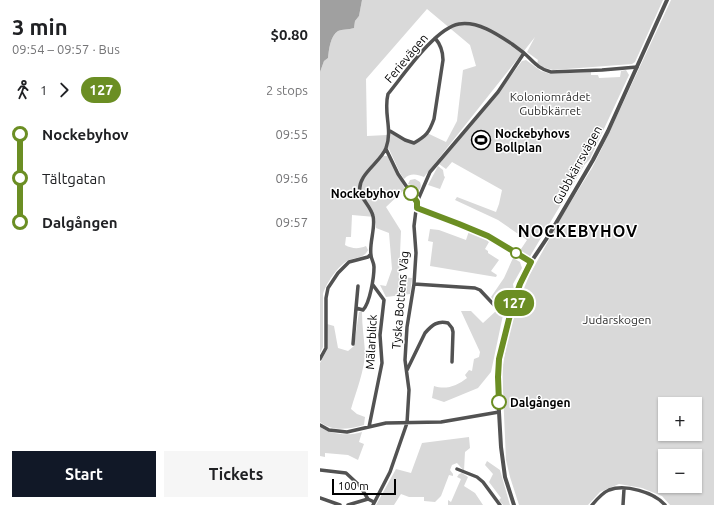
<!DOCTYPE html>
<html lang="en">
<head>
<meta charset="utf-8">
<style>
  body { margin:0; font-family:Ubuntu,sans-serif; background:#f6f6f6; color:#202124; height:100vh; display:flex; flex-direction:column; font-size:15px; white-space:nowrap }
  * { box-sizing:border-box; margin:0 }
  p { font-size:13px; color:#757577 }
  .icon { flex:none; width:22px; height:22px; fill:none; stroke:currentColor; stroke-width:2; stroke-linecap:round; stroke-linejoin:round }
  .map { position:relative; flex:1; overflow:hidden }
  .sheet { display:flex; flex-direction:column; background:#fff; width:320px }
  .sheet>* { flex:none }
  .badge { padding:0 8px; border-radius:13px; font-size:14px; line-height:26px }
  .tools { position:absolute; left:338px; top:397px; display:grid; gap:8px }
  .tools a { display:grid; place-items:center; width:44px; height:44px; border-radius:0px; background:#fff; box-shadow:0 1px 3px #0004; font-size:20px }
  .scale { position:absolute; left:12px; bottom:10px; width:64px; box-sizing:border-box; padding-left:4px; border:2px solid #000; border-top:0; font-size:11px; line-height:14px; white-space:nowrap; color:#000; -webkit-text-stroke:3px #fff; paint-order:stroke }
  .map>.badge { position:absolute; translate:-50% -50%; box-shadow:0 0 0 2px #fff }
  .legs { display:flex; align-items:center; gap:6px; height:44px; padding:0 12px; font-size:13px }
  .legs p { margin-inline-start:auto }
  .headline { display:flex; align-items:center; justify-content:space-between; height:68px; padding:0 12px }
  h1 { font-size:22px; font-weight:700; line-height:30px }
  .primary-button { display:flex; gap:8px; margin-top:auto; padding:8px 12px }
  .primary-button a { flex:1; height:46px; border-radius:0px; background:#111827; color:#fff; font-size:16px; font-weight:700; line-height:46px; text-align:center }
  .primary-button a+a { background:#f6f6f6; color:#202124 }
  ul { padding:0 12px; list-style:none }
  li { display:flex; align-items:center; gap:14px; height:44px; font-size:15px }
  li i { display:grid; place-items:center; width:6px; height:100%; margin:0 5px; background:currentColor }
  li i::after { content:''; width:10px; height:10px; margin:-5px; border:3px solid; border-radius:50%; background:#fff }
  li p { margin-inline-start:auto }
  li:first-child i { background:linear-gradient(#0000 50%,currentColor 0) }
  li:last-child i { background:linear-gradient(currentColor 50%,#0000 0) }
  main { display:flex; flex:1; min-height:0 }
  .map>svg:first-child { display:block }
</style>
</head>
<body>
<main>
<section class="sheet">
<div class="headline"><div><h1>3 min</h1><p>09:54 – 09:57 · Bus</p></div><b>$0.80</b></div>
<div class="legs"><svg class="icon" aria-label="walk" viewBox="0 0 24 24"><circle cx="13" cy="4" r="2"/><path d="M13 8l-2 6 4 7M11 14l-3 7M7 12l3-4h3l4 4"/></svg>1<svg class="icon" aria-label="forward" viewBox="0 0 24 24"><path d="M9 5l7 7-7 7"/></svg><b class="badge" style="background:#6b8e23;color:#fff">127</b><p>2 stops</p></div>
<ul>
<li><i style="color:#6b8e23"></i><b>Nockebyhov</b><p>09:55</p></li>
<li><i style="color:#6b8e23"></i><span>Tältgatan</span><p>09:56</p></li>
<li><i style="color:#6b8e23"></i><b>Dalgången</b><p>09:57</p></li>
</ul>
<div class="primary-button"><a>Start</a><a>Tickets</a></div>
</section>
<div class="map">
<svg width="394" height="505" viewBox="0 0 394 505">
  <rect width="100%" height="100%" fill="#fff"/>
  <path fill="#d9d9d9" fill-rule="evenodd" d="M42,0H343L315,62L312,64L233,70L222,67L217,64L218,60L207,52L215,37L104,177C96,174 90,173 84,179L80,173L69,149L64,148V156H67L69,158L85,189L66,207L81,231L79,277L92,278L90,294L66,297L60,285L66,286L72,269L69,233L56,228L55,217L32,215L31,237H26L25,245C32,249 39,249 46,246L48,250C44,259 34,257 27,261C17,267 6,284 3,294V347L0,353V72L4,61L8,58C9,50 10,36 18,31C22,29 29,30 34,28L35,21L39,16ZM107,9L150,45L156,66L143,70L137,121L126,142L107,133L94,143L85,141L68,132L67,135L47,136L46,79Z
    M351,0H394V505H350L342,496L322,488L299,484L280,492L268,505H199L190,477L186,460L182,370L188,337L198,303L209,276L242,216L272,168L282,148ZM345,404H375V434H345ZM345,456H375V486H345Z
    M206,60L221,71L231,74L271,72V75H278L279,78L300,77L301,71L306,70L309,75L270,159L265,164L209,258H207L199,252L207,240L178,220L135,200L137,197L176,212L179,204L182,190L132,162L126,169L119,164L187,81L202,61Z
    M118,166L123,170L124,176L125,177L120,189L108,185Z
    M95,179L100,182C102,187 100,191 95,193L91,185L88,184L90,180Z
    M110,229L119,230L146,240L149,231L162,236L169,242L165,249L168,251V253L179,260L171,271L177,275L176,277L110,266L113,242L108,241Z
    M193,258L200,262L202,268L193,284L194,290L187,308L176,303L171,297L184,278Z
    M141,311H151L163,323L176,311L183,315L171,372L158,388L124,402L112,398L114,386C126,390 137,386 147,378L145,375L149,370L152,371L154,359L159,357L160,352Z
    M39,312H42C42,326 44,338 45,352C45,369 36,392 31,409L37,414L45,417L44,425C29,429 13,432 0,422V363L8,348L7,324L14,326L18,348L28,351L34,346Z
    M0,427C12,435 29,436 42,432L39,442L44,444L38,460L28,455L5,453V457L0,456Z
    M149,437L150,448L145,452L144,471L137,463L132,465L130,470L133,474V476L129,475L121,496L115,502L104,501V497H89L81,494L74,505H56L76,469L91,473L102,443Z
    M167,461L180,470L190,505H183L179,500L181,498L169,482L173,474L165,465Z
    M142,473L148,477L144,486L155,493L163,505H128V500L131,502L141,479L137,477L139,474Z"/>
  <path fill="#a0a0a0" d="M0,0H42L39,16L35,21L34,28C29,30 22,29 18,31C10,36 9,50 8,58L4,61L0,72Z"/>
  <g fill="none" stroke-linecap="round" stroke-linejoin="round">
    <path stroke="#525252" stroke-width="3.5" d="M70,131L85,140L94,143C106,136 109,133 114,119L123,60C123,51 121,45 115,38
      M66,149L78,174L97,202
      M97,208L139,224L168,236L211,262
      M94,284L155,288L160,290L175,306L191,313
      M38,286L36,308L43,310C50,303 54,277 54,267C54,262 51,259 51,255C49,243 56,227 53,216C51,207 42,200 40,191C37,175 61,162 66,148C73,129 63,113 68,94C83,76 115,28 139,24C158,21 177,34 192,44C196,47 200,50 204,53C213,61 218,69 231,72L282,70L317,67
      M33,344L36,308
      M0,359L6,348V298L8,288L18,273L29,262L48,257L50,255
      M87,370L105,333C112,325 118,320 128,323L132,328L133,332L132,362
      M0,425L9,430L27,432L66,423L121,422L179,412
      M49,427L62,363L60,335L64,300L53,285
      M137,469L157,477L163,482L180,505
      M0,470L26,473L40,486L48,499L54,502
      M0,498L20,505
      M28,505L48,499
      M53,505L70,472L87,423L89,390L85,360L87,327L94,284L96,253L94,226L97,202L110,172L178,92L204,53
      M272,505C277,499 282,493 289,490C305,484 334,492 345,505
      M303,505L304,489"/>
    <path stroke="#525252" stroke-width="4" d="M194,505L185,477L181,447L177,377L179,359L192,307L200,284L211,262L229,235L273,160L288,131L347,0"/>
  </g>
  <g fill="none" stroke-linecap="round" stroke-linejoin="round">
    <defs>
      <path id="line-1" d="M91,193L97,202V208L139,224L168,236L211,262L200,284L192,307L179,359L178,377L179,402"/>
    </defs>
    <use href="#line-1" stroke="#fff" stroke-width="9"/>
    <use href="#line-1" stroke="#6b8e23" stroke-width="6"/>
  </g>
  <defs>
    <symbol id="stadium-ring" viewBox="-11 -11 22 22"><circle r="9.5" fill="#fff" stroke="#000" stroke-width="1.5"/><path d="M0-5a6.5 5 0 1 0 0 10a6.5 5 0 1 0 0-10ZM-3.5-1.8h7v3.6h-7Z" fill="#000"/></symbol>
  </defs>
  <g fill-rule="evenodd">
    <use href="#stadium-ring" x="150" y="129" width="22" height="22"/>
  </g>
  <g fill="#fff" stroke="#6b8e23" stroke-width="2">
    <circle cx="91" cy="193" r="7"/>
    <circle cx="196" cy="253" r="5"/>
    <circle cx="179" cy="402" r="7"/>
  </g>
  <g text-anchor="middle" dominant-baseline="central" stroke-width="3" stroke-linejoin="round" paint-order="stroke">
    <g font-size="12" fill="#000" stroke="#fff">
      <text transform="translate(86 58) rotate(-50)">Ferievägen</text>
      <text transform="translate(257 165) rotate(-61)">Gubbkärrsvägen</text>
      <text transform="translate(80 300) rotate(-85)">Tyska Bottens Väg</text>
      <text transform="translate(51 342) rotate(-87)">Mälarblick</text>
    </g>
    <g font-size="12" fill="#303030" stroke="#fff">
      <text x="230" y="96">Koloniområdet<tspan x="230" dy="14">Gubbkärret</tspan></text>
      <text x="297" y="319">Judarskogen</text>
    </g>
    <g font-size="12" font-weight="bold" fill="#000" stroke="#fff" text-anchor="start">
      <text x="175" y="133">Nockebyhovs<tspan x="175" dy="14">Bollplan</tspan></text>
    </g>
    <g font-size="12" font-weight="bold" fill="#000" stroke="#fff" text-anchor="end">
      <text x="80" y="193">Nockebyhov</text>
      <text x="190" y="402" text-anchor="start">Dalgången</text>
    </g>
    <g font-size="16" font-weight="bold" letter-spacing="1" fill="#000" stroke="#fff">
      <text x="258" y="231">NOCKEBYHOV</text>
    </g>
  </g>
</svg>
<div class="tools">
<a>+</a>
<a>−</a>
</div>
<div class="scale">100 m</div>
<b class="badge" style="left:194px;top:303px;background:#6b8e23;color:#fff">127</b>
</div>
</main>
</body>
</html>
